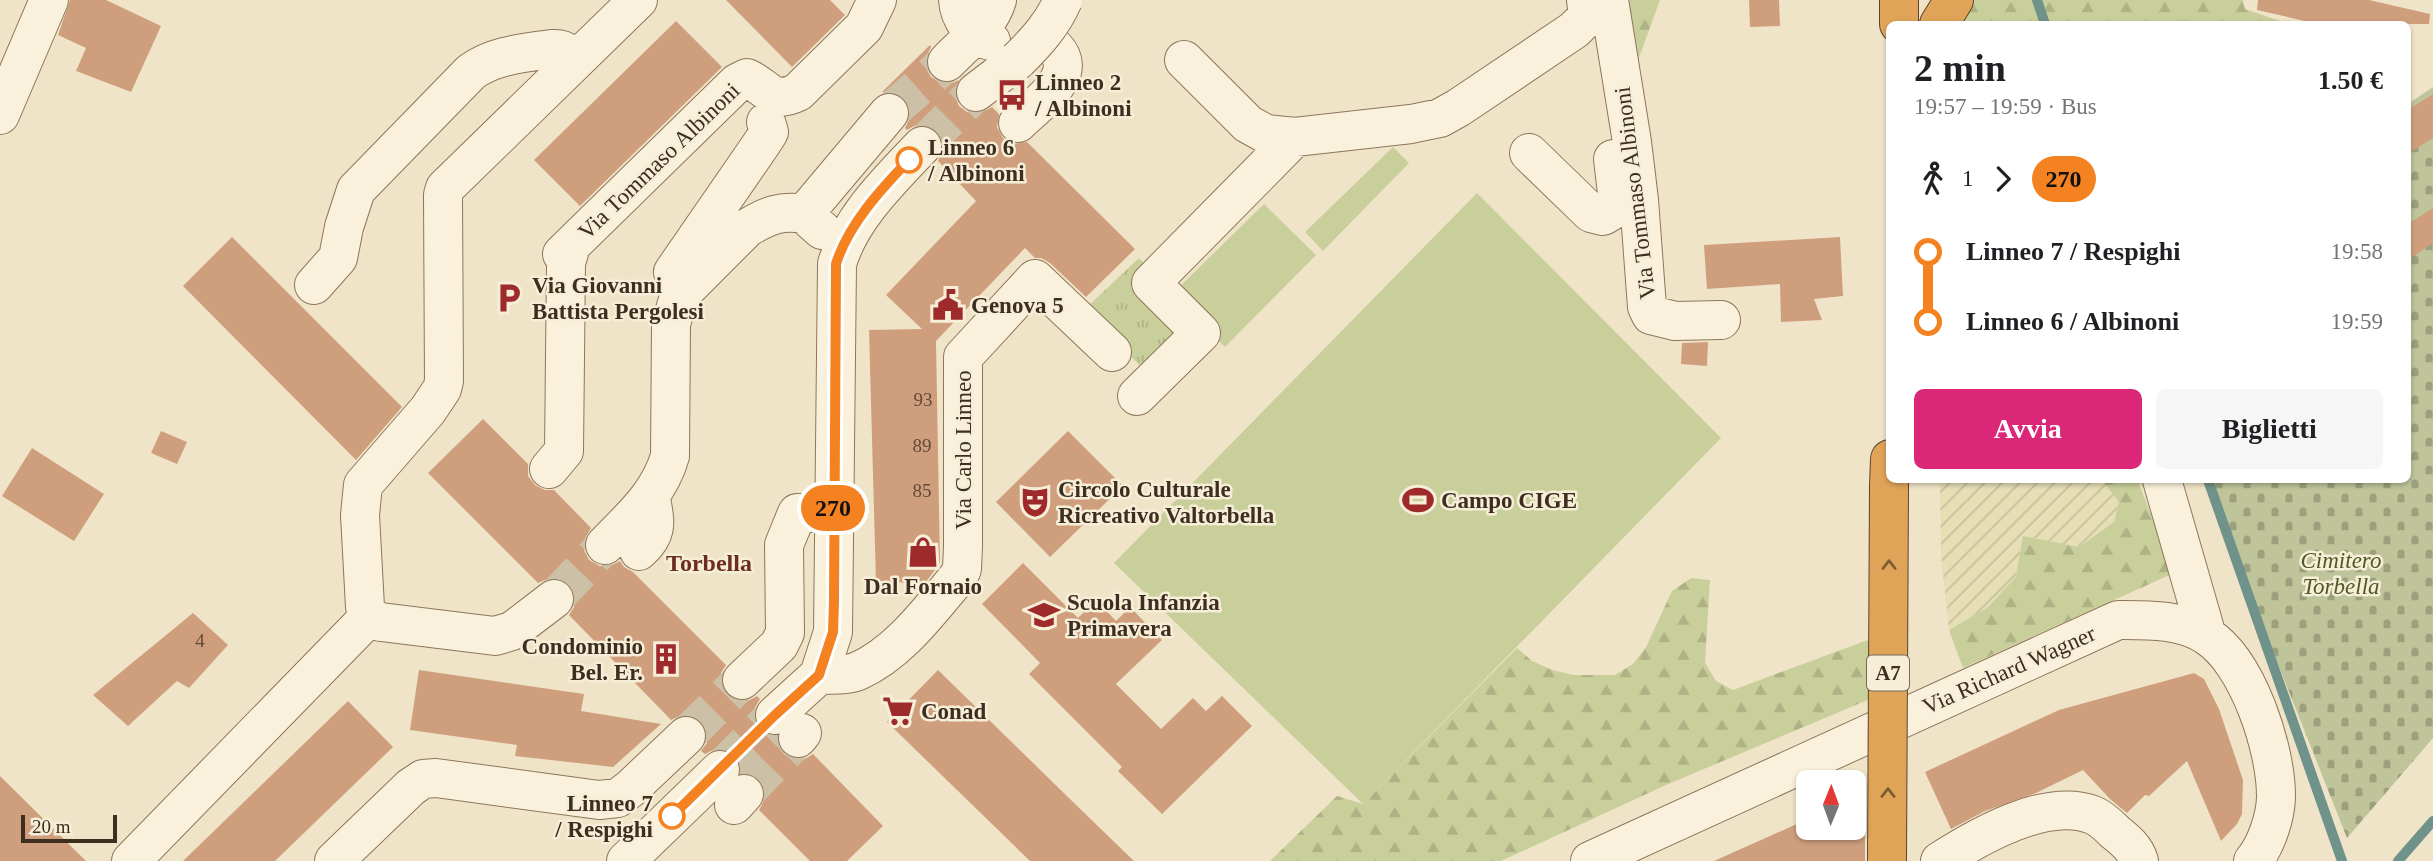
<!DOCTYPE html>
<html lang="it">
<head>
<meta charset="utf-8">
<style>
  body { margin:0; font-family:"Times New Roman",serif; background:#f6f6f6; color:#202124; height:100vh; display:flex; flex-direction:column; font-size:26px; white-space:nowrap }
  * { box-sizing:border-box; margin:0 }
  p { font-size:23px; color:#757577 }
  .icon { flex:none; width:38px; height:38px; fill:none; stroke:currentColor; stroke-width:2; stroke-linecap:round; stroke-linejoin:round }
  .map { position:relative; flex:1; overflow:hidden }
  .sheet { position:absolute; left:1886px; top:21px; width:525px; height:462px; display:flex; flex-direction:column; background:#fff; border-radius:10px; box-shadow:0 2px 5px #0004 }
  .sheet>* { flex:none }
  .badge { padding:0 14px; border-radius:23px; font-size:24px; line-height:46px }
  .needle { width:46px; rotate:1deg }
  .buttons { position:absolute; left:1796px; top:770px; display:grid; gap:14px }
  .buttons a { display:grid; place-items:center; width:70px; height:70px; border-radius:10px; background:#fff; box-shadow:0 2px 5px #0004; font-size:35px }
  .scale { position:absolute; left:21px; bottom:18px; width:96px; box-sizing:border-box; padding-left:7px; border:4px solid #3d2e20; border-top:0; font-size:19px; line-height:24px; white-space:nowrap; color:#3d2e20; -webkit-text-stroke:5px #f7eed8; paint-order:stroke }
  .map>.badge { position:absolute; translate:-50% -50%; box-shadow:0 0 0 4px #fff }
  .legs { display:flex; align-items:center; gap:10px; height:77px; padding:0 28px; font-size:23px }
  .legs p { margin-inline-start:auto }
  .headline { display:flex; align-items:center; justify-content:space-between; height:119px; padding:0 28px }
  h1 { font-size:38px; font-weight:600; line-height:52px }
  .action { display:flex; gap:14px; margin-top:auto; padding:14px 28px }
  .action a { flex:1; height:80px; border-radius:10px; background:#db2777; color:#fff; font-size:28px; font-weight:600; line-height:80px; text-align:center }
  .action a+a { background:#f6f6f6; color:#202124 }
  ul { padding:0 28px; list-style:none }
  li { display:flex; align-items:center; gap:24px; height:70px; font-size:26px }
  li i { display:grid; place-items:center; width:10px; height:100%; margin:0 9px; background:currentColor }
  li i::after { content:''; width:18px; height:18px; margin:-9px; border:5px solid; border-radius:50%; background:#fff }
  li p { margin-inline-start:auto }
  li:first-child i { background:linear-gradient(#0000 50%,currentColor 0) }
  li:last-child i { background:linear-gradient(currentColor 50%,#0000 0) }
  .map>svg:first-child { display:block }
</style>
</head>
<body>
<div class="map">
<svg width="2433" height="861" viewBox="0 0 2433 861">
  <defs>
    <pattern id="farmland-furrows" width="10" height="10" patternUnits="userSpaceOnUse" patternTransform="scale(1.75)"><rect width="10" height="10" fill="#e6deb5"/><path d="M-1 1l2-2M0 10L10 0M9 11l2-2" fill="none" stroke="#c6bf9b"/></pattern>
    <pattern id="forest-firs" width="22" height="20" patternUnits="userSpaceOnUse" patternTransform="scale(1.75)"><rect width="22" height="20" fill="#c9cf9b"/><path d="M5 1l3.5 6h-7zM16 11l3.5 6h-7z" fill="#aeb285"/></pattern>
    <pattern id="cemetery-stones" width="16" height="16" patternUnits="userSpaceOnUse" patternTransform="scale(1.75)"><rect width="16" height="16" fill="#bfc49a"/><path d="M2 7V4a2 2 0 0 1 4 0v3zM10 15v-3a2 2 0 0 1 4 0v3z" fill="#9ca07d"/></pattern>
    <pattern id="park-tufts" width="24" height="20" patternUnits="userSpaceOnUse" patternTransform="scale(1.75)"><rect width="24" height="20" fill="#c9cf9b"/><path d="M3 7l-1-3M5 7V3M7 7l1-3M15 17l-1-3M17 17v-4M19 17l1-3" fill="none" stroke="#aeb285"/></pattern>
  </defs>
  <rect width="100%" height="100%" fill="#f0e4c8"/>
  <path fill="url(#farmland-furrows)" d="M1940,480H2102L2119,502L2114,522L2079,547L2023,536L2016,577L1987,608L1949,630L1941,555Z"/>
  <path fill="url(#forest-firs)" d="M1621,0H1660L1632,77Z
    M1975,0H2243L2245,9L2289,24H1960Z
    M2102,480H2148L2139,484L2174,573L1963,668L1949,630L1987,608L2016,577L2023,536L2079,547L2114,522L2119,502Z
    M1691,578L1710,580L1705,663L1716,681L1733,690L1884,634L1870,699L1666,785L1501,861H1270L1337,796L1363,804L1517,648L1532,661L1552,670L1574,675H1615L1633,664L1646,647L1672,591Z"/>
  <path fill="url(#cemetery-stones)" d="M2433,87V738L2347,838L2205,480H2408V104Z"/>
  <path fill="url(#park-tufts)" d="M1139,258L1154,274L1191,332L1148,374L1085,309Z"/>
  <path fill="#c9cf9b" d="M1393,147L1409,163L1323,251L1305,232Z
    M1477,193L1721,438L1363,804L1114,563Z
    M1264,204L1316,255L1225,347L1171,295Z"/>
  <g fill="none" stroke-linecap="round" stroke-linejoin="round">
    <path stroke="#6f938a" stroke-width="10" d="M2037,0L2045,24
      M2208,480L2342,861
      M2398,861L2433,821"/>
  </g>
  <path fill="#cf9f7d" d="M70,0H106L161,26L131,92L76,71L86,48L58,35Z
    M726,0H830L845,15L792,67Z
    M1749,0H1779L1780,26L1750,27Z
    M2258,0H2369L2430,14L2429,24H2318L2257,10Z
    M676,21L722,67L580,206L534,160Z
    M930,45L931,47L926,57V68L931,77L941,83H952L959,80L954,94L959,106L967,112L978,114L992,107L999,114L997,127L1003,138L1012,144L1027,142L1135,249L1086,297L1050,263L1041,258H1035L1025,248L936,341L940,563L926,582L876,583L869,330L922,329L886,295L976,201L938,161L943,150V139L938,131L926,125H916L907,130L905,128L911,116L909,105L903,96L893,92H882Z
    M2433,94V138L2408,154V110Z
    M2433,208V243L2408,260V224Z
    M232,237L402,407L356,460L183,286Z
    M1840,237L1843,296L1814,299L1822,320L1781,322L1780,284L1707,289L1704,245Z
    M1708,342L1707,366L1681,364L1682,343Z
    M483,419L528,464V476L535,485L545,490H554L591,528L584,540V550L589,560L600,566H610L620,561L624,567L633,572L726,665L721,673V684L727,695L736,701H748L757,696L760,699L754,709V719L759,730L768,736H776L778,747L785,755L795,760L805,759L813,754L883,826L847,861H810L759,810L765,798V788L759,778L749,773H741V764L736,755L727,749H715L705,754L701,751L707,743V732L701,721L693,715H682L671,720L569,615L574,607L576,597L571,585L562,579L552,577L538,583L428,473Z
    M161,431L187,442L177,464L151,453Z
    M1068,431L1123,486L1050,557L996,502Z
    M32,448L104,494L74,541L2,496Z
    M1023,563L1078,618L1096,600L1116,621L1130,607L1162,640L1116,684L1161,729L1193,698L1206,711L1222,696L1252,726L1162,814L1118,771L1122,767L1029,674L1040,663L982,604Z
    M193,613L228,645L189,688L177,681L128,726L93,695Z
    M419,670L584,694L581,711L661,724L613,767L515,756L517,745L410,730Z
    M938,670L1072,801L1134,861H1030L887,722Z
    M2194,673L2204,679L2219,709L2243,780L2242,814L2237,824L2221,841L2187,761L2149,796L2145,795L2127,813L2110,799L2083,770L2036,793L1985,811L1951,829L1925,772L2059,710Z
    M348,701L393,747L275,861H183Z
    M0,776L86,861H0Z
    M1853,810L1865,837V861H1714L1808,819V828H1853Z"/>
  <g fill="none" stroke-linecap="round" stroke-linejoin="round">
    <path stroke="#ccc0a6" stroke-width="38" stroke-dasharray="38 19" stroke-linecap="butt" d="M889,113L947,62
      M922,146L976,92
      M554,599L605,545
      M686,736L742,680
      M720,770L775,715
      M744,794L798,738"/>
    <defs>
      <path id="minor" d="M958,0C959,18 973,38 991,41
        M1609,0L1632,142L1639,200L1647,307L1651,315L1675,321L1721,320
        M1184,60L1248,124L1266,134L1295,137L1411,124L1440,118L1458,108L1574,30L1588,16L1586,0
        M947,62C965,43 990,25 997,0
        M976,92L1018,60
        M0,115L49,0
        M1018,123C1036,105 1081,75 1055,48
        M1529,153L1591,213L1603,216L1613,210L1618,202L1613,159
        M822,230L804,214L889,113
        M562,254L737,83L747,78C769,88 771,105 798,92L864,27L877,0
        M679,284L673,272L762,143L769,132L766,122
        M314,285L338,258L344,227L356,190L471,72C494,55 524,53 552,49C565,48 571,53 570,66
        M1137,396L1201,333L1151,283L1295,137
        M549,469L564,451L566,263L571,246
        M2162,480L2207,636
        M605,545C632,517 659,494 670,456L671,324L677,303L683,292L747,228C767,216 780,210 804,214
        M639,551C659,533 655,522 651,498
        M368,618L365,607L360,515L363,485L428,410L442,389L444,381L443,195L445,188L638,0
        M819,675C831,674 847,676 858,671C899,653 930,610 958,577L962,569L963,546V357L1035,279L1112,352
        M742,680L779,645L785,633L784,545L797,513L833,512
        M775,715L819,675L833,632L837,264C850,218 890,180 922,146
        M798,738L802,733
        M734,805L744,794
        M131,861L368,618L381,622L495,636L512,631L554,599
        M334,861L411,787L423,779L436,778L599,800L618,798L631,788L686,736
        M626,861L720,770
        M1590,861L2118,620C2147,620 2182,619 2207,636C2248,662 2276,749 2276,796C2276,816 2266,846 2253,861
        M1940,861C1979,836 2047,797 2093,815C2101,818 2109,826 2115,832C2125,840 2135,848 2139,861"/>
      <path id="highway" d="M1899,0V24
        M1939,24L1954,0
        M1889,486L1890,459"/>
    </defs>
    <use href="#minor" stroke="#8d765c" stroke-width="40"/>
    <use href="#highway" stroke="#5b4430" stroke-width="40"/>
    <use href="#minor" stroke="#faf1dc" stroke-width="38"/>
    <use href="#highway" stroke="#e0a458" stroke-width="38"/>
    <defs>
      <path id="minor-bridge" d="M1018,60C1037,41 1052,25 1063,0"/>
      <path id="highway-bridge" d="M1887,861L1889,486"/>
    </defs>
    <use href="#minor-bridge" stroke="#8d765c" stroke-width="40" stroke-linecap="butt"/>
    <use href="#highway-bridge" stroke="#5b4430" stroke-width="40" stroke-linecap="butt"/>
    <use href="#minor-bridge" stroke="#faf1dc" stroke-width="38"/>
    <use href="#highway-bridge" stroke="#e0a458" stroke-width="38"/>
  </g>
  <defs><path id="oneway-chevron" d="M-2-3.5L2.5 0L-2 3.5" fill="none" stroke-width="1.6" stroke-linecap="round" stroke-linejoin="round" transform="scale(1.75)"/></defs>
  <g stroke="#7e5d36">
    <use href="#oneway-chevron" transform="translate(1889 565) rotate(-90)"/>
    <use href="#oneway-chevron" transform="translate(1888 793) rotate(-90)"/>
  </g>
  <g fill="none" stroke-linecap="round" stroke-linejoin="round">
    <defs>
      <path id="line-1" d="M672,816L775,715L819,675L833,632L834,602L836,264C848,225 881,189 909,160"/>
    </defs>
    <use href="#line-1" stroke="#fff" stroke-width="16"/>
    <use href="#line-1" stroke="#f58220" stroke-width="10"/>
  </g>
  <defs>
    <symbol id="bus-bare" viewBox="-9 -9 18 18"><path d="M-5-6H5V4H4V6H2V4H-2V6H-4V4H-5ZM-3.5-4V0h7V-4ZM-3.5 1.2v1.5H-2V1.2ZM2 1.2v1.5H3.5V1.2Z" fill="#9e2a2b" stroke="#f7eed8" stroke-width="2.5" paint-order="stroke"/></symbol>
    <symbol id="parking-bare" viewBox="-9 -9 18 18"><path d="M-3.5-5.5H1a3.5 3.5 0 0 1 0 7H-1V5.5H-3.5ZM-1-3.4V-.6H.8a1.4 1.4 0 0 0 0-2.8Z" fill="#9e2a2b" stroke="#f7eed8" stroke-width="2.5" paint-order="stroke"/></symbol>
    <symbol id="civic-bare" viewBox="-9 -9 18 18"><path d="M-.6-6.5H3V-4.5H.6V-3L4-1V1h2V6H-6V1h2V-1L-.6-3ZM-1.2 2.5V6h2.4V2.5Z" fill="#9e2a2b" stroke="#f7eed8" stroke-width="2.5" paint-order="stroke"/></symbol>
    <symbol id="stadium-bare" viewBox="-9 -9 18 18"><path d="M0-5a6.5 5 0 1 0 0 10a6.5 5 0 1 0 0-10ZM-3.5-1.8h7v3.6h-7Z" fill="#9e2a2b" stroke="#f7eed8" stroke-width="2.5" paint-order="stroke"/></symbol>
    <symbol id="theatre-bare" viewBox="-9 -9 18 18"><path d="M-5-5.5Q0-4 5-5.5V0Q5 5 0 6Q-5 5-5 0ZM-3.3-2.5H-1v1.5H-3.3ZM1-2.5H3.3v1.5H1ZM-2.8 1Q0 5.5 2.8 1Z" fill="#9e2a2b" stroke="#f7eed8" stroke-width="2.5" paint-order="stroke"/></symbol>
    <symbol id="shop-bare" viewBox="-9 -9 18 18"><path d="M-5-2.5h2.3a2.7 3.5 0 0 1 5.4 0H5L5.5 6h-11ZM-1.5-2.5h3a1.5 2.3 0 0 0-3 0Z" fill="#9e2a2b" stroke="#f7eed8" stroke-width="2.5" paint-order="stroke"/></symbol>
    <symbol id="school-bare" viewBox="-9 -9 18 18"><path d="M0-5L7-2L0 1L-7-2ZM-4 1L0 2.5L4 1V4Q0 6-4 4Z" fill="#9e2a2b" stroke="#f7eed8" stroke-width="2.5" paint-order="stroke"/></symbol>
    <symbol id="building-bare" viewBox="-9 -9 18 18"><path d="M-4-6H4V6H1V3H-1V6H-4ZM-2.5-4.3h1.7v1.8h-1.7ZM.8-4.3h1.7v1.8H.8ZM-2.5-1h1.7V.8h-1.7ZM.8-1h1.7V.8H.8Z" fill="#9e2a2b" stroke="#f7eed8" stroke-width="2.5" paint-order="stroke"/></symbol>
    <symbol id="supermarket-bare" viewBox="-9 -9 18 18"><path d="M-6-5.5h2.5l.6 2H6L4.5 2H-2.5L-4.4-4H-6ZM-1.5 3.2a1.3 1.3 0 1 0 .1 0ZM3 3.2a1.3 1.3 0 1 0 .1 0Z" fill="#9e2a2b" stroke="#f7eed8" stroke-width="2.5" paint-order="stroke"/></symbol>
  </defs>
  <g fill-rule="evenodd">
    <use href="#bus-bare" x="990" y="73" width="44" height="44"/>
    <use href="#parking-bare" x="487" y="276" width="44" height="44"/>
    <use href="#civic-bare" x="926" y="283" width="44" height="44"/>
    <use href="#stadium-bare" x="1396" y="478" width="44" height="44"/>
    <use href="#theatre-bare" x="1013" y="480" width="44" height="44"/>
    <use href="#shop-bare" x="901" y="530" width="44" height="44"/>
    <use href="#school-bare" x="1022" y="593" width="44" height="44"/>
    <use href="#building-bare" x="644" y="637" width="44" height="44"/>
    <use href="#supermarket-bare" x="876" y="689" width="44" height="44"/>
  </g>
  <g fill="#fff" stroke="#f58220" stroke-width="3.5">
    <circle cx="909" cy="160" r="12"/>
    <circle cx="672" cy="816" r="12"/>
  </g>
  <g text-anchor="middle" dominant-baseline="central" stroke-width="5" stroke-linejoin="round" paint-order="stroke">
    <g font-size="19" fill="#624a37">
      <text x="923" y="399">93</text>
      <text x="922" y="445">89</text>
      <text x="922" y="490">85</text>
      <text x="200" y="640">4</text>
    </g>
    <rect fill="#f7eed8" stroke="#756857" stroke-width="2" x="1867" y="655.5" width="42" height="35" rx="5"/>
    <g font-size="21" font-weight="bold" fill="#3d2e20">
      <text x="1888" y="673">A7</text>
    </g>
    <g font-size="23" font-weight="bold" fill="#3d2e20" stroke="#f7eed8" text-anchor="start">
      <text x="1035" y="82">Linneo 2<tspan x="1035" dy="26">/ Albinoni</tspan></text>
      <text x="532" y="285">Via Giovanni<tspan x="532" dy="26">Battista Pergolesi</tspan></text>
      <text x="971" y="305">Genova 5</text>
      <text x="1058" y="489">Circolo Culturale<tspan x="1058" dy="26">Ricreativo Valtorbella</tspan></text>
      <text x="1441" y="500">Campo CIGE</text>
      <text x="923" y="586" text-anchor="middle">Dal Fornaio</text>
      <text x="1067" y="602">Scuola Infanzia<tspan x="1067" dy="26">Primavera</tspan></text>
      <text x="643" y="646" text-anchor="end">Condominio<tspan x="643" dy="26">Bel. Er.</tspan></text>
      <text x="921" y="711">Conad</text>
    </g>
    <g font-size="23" font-weight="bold" fill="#3d2e20" stroke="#f7eed8" text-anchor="start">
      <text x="928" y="147">Linneo 6<tspan x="928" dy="26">/ Albinoni</tspan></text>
      <text x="653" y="803" text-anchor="end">Linneo 7<tspan x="653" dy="26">/ Respighi</tspan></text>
    </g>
    <g font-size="23" fill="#3d2e20" stroke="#f7eed8">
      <text transform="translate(659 161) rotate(-44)">Via Tommaso Albinoni</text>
      <text transform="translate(1635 193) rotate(-97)">Via Tommaso Albinoni</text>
      <text transform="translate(963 450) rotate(-90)">Via Carlo Linneo</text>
      <text transform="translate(2009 670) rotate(-24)">Via Richard Wagner</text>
    </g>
    <g font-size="23" font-style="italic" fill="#4d5a26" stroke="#f7eed8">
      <text x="2341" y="560">Cimitero<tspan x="2341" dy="26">Torbella</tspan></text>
    </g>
    <g font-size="24" font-weight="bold" fill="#6b2e1e" stroke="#f7eed8">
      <text x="709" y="563">Torbella</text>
    </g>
  </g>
</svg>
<div class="buttons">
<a><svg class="needle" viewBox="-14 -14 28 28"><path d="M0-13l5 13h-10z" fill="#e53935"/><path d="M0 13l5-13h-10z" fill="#757577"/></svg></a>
</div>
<div class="scale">20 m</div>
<b class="badge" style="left:833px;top:508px;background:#f58220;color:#111">270</b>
<section class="sheet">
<div class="headline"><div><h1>2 min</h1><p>19:57 – 19:59 · Bus</p></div><b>1.50 €</b></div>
<div class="legs"><svg class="icon" aria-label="walk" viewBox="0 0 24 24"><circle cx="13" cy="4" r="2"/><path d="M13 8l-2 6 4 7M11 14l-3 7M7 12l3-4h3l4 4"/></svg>1<svg class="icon" aria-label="forward" viewBox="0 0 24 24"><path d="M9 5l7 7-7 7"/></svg><b class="badge" style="background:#f58220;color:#111">270</b></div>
<ul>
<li><i style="color:#f58220"></i><b>Linneo 7 / Respighi</b><p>19:58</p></li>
<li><i style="color:#f58220"></i><b>Linneo 6 / Albinoni</b><p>19:59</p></li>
</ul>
<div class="action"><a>Avvia</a><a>Biglietti</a></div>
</section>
</div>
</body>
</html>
